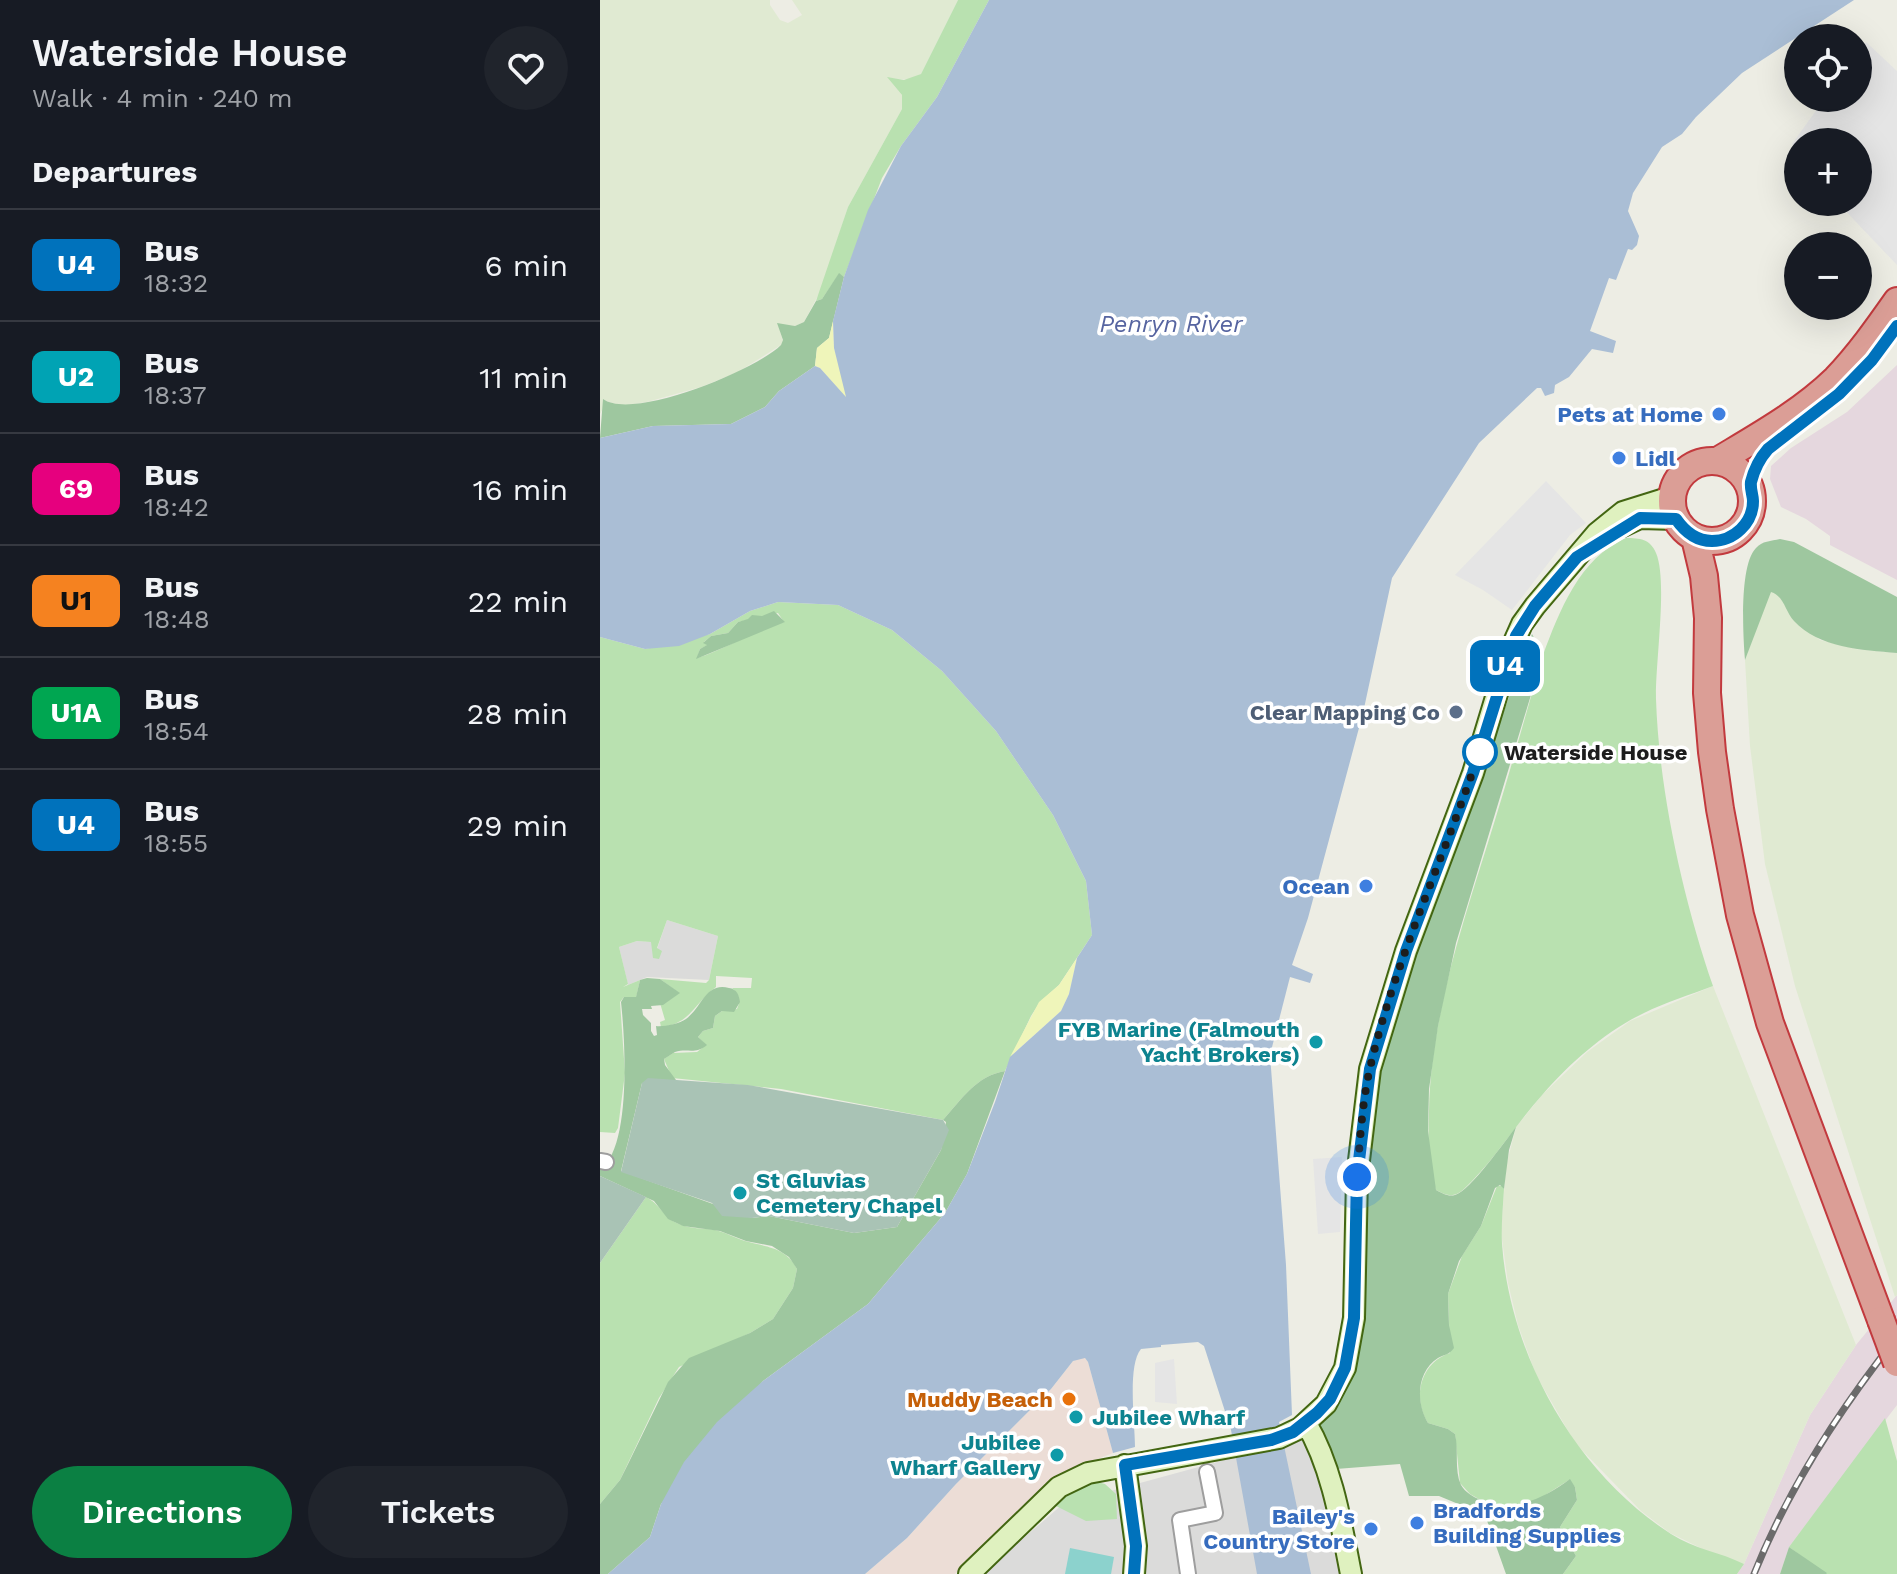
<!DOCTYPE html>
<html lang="en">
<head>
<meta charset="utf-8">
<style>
  body { margin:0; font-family:"Work Sans",sans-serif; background:#20242c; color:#f1f3f6; height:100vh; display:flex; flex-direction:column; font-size:30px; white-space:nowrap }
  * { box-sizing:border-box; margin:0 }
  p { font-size:26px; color:#9ea1a6 }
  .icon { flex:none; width:44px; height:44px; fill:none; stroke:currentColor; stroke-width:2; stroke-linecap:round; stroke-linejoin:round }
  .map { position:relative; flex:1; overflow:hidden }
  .details { display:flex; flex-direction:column; background:#171b24; width:600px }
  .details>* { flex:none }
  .badge { padding:0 16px; border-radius:12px; font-size:28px; line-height:52px }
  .tools { position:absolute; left:1184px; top:24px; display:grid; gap:16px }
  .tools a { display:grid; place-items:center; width:88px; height:88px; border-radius:50%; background:#171b24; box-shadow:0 8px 32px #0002; font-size:40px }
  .you { position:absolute; width:40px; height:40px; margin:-20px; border:6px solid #fff; border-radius:50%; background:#1a73e8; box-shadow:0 0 0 12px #1a73e833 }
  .map>.badge { position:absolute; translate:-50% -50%; box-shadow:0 0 0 4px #fff }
  h2 { padding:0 32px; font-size:30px; line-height:72px }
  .round { display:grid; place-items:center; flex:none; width:84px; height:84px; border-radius:42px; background:#20242c }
  .overview { display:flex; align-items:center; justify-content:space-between; height:136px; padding:0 32px }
  h1 { font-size:38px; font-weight:600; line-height:60px }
  .cta { display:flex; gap:16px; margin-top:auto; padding:16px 32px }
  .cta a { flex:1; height:92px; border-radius:48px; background:#0b8043; color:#fff; font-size:32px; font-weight:600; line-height:92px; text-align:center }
  .cta a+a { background:#20242c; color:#f1f3f6 }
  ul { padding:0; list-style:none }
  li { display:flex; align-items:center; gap:24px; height:112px; padding:0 32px; border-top:2px solid #363941 }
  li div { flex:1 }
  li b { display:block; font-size:30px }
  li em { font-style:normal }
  li .badge { min-width:88px; font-weight:700; text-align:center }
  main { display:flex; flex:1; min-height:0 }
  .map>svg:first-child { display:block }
</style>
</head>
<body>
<main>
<section class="details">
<div class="overview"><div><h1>Waterside House</h1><p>Walk · 4 min · 240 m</p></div><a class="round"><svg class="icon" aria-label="heart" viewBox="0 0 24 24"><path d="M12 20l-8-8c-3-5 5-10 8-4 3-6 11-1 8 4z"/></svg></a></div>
<h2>Departures</h2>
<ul>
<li><span class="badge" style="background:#0072bc;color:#fff">U4</span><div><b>Bus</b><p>18:32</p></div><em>6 min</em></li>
<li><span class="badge" style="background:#00a3b4;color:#fff">U2</span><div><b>Bus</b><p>18:37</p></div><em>11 min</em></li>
<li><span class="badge" style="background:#e6007e;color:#fff">69</span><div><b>Bus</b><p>18:42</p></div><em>16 min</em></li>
<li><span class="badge" style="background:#f58220;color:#111">U1</span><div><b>Bus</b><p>18:48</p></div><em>22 min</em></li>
<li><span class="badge" style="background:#00a651;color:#fff">U1A</span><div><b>Bus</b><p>18:54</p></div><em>28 min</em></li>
<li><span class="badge" style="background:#0072bc;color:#fff">U4</span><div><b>Bus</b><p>18:55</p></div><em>29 min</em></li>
</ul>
<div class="cta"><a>Directions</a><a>Tickets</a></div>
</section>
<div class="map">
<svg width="1297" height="1574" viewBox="0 0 1297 1574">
  <rect width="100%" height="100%" fill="#edede4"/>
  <path fill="#dbdbda" d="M67,920L118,936L109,980L47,977L28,985L19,947L37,941L52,942L57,949Z
    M723,1433L730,1451L760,1574H382L463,1504Z"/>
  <path fill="#ecddd6" d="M480,1358H485L488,1362L513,1453L474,1468L449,1483L355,1574H265L307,1538L356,1484L451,1389L473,1361Z"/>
  <path fill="#e5d7de" d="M1297,365V580L1230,545V536L1206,519L1181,507L1170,479L1171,466L1191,448L1247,412Z
    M1297,1295V1405L1189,1547L1180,1574H1137L1144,1564L1210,1415L1256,1345Z"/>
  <path fill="#e0ead2" d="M0,0H170V5L180,20L188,23L202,15L192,0H358L321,74L311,80L288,78L302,95V109L248,207L221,290L204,322L195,326L178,324L183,341L181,345L138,372L101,387L47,402L22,406L3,400V408L0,414Z
    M1170,591L1178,594L1195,621L1220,640L1256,649L1297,653V1295L1295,1297L1195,986L1165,864L1150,746L1145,660Z
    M1113,986L1256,1345L1210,1415L1144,1564L1111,1553L1070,1533L1041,1511L975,1443L936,1375L918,1325L908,1283L901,1232L906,1166L916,1127L942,1095L987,1052L1030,1021Z"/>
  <path fill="#b9e1b0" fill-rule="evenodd" d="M358,0H389L337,97L301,146L282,178L244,277L239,274L222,299L216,301L248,207L302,109V95L287,77L304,80L321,74Z
    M1026,538C1040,538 1050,539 1056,553C1068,581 1055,664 1056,699C1059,791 1083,899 1113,986C1090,995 1066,1002 1044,1013C1006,1031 970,1063 943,1094C915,1125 894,1161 864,1189C854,1198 847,1196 836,1190C827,1165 828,1137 829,1111C831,1010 866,915 895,820C912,765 927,710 943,655C959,612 980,557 1026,538Z
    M178,602L238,605L292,630L342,671L396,731L453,815L486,881L492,935L459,985L440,1002L431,1016L405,1071C376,1076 362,1099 343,1120L181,1089L72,1078L64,1059L73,1053L97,1052L106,1045L98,1037L103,1031L113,1028L115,1016L122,1011L137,1009C141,1000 139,994 132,988H151L152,978L116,976V987C94,1003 91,1024 61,1027L60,1022L65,1020L60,1003H65L79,993L60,979L106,983L109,980L118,936L67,920L57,948L62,951L59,959L53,958L51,942L37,941L19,947L28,984L23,987L40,980L36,998L24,997L20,1002L25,1073L18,1128L15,1133L0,1132V637L45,649L110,634L150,611ZM178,613L184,622C153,630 127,649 97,658L100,649L108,645L104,642L111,636L128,633L138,622Z
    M897,1186H902L904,1189C903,1207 901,1225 902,1244C910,1356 976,1473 1071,1534C1094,1549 1120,1552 1144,1564L1137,1574H963L976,1556L960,1527L977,1500L975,1487L969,1480L939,1499L924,1504L907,1506L884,1502L870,1494L860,1483L855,1434L848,1429L828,1423C812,1398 820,1363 850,1353L848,1294L862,1256L881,1226Z
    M46,1197C60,1204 64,1218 79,1224C90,1229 103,1228 115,1230C125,1232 135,1238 145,1241C166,1247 186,1247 197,1269L193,1288L173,1319L150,1333L79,1367L59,1398L20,1480L0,1504V1263Z
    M1285,1418L1297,1461V1574H1226L1189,1547Z
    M494,1481L505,1484L516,1494L517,1519L486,1521L452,1504Z"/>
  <path fill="#9ec79f" d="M239,273L244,277L229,338L217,348L215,366L179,391L165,407L131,424L53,426L0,438L3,399C33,421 156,370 181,345L183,340L177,323L195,326L204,322L216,301L222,299Z
    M1180,539L1194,542L1297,597V653C1262,650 1219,648 1194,621C1185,611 1184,596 1171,592L1145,660C1143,636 1139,565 1156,548C1162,541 1171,541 1180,539Z
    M174,611L185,622L96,659L100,649L107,645L103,643L111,636L128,633L138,622L148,619L152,615L162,616Z
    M932,634L943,655L856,943L838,1026L829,1089L828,1131L836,1190C842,1193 848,1197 855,1195C870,1191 905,1141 916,1127L909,1150L904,1189L900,1185L895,1188L881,1226L859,1261L848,1294L849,1325L854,1348C849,1355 845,1354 838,1358C816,1372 816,1403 828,1423L848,1429L855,1434C859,1450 854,1470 861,1485C865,1492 873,1497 881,1500C913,1513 943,1499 970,1479L975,1487L977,1500L960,1527L976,1556L963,1574H906L885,1515L839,1496H809L800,1464L736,1469L718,1422L735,1405L778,1075L814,957Z
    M47,978L60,979L80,993L63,1005L51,1006L52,1009H42L43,1015L51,1023V1031L54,1036L57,1035L56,1026C63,1027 79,1024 86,1019C102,1008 105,982 129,988C137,989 139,995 140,1002L134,1012L122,1011L115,1016L113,1028L103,1031L98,1037L107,1045C95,1055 88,1048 75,1052C71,1054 68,1057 64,1059L65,1065L76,1080L42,1083L21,1171L152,1218L169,1216L254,1233L297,1227L341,1150L346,1122L343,1120C362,1099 376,1076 405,1071L367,1174L345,1213L268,1304L163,1381L61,1504L50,1537L8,1574H0V1504L20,1480L29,1462L68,1382L89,1358L150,1333L173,1319L193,1288L197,1269L189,1257L172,1246L146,1241L120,1231L83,1226L68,1219L54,1201L0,1176V1170C32,1147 25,1038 21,1002L24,997H36L40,980Z
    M1189,1547L1227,1573L1226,1574H1180Z"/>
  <path fill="#eff5ba" d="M233,321L234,348L247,392L246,398L220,368L215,366L217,348L229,338Z
    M477,958L469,994L461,1011L410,1057L439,1002L459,985Z"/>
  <path fill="#a9c3b5" d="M48,1078L148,1085L343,1120L349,1130L341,1150L297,1227L254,1233L169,1216L152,1218L122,1216L112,1203L21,1172L42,1083Z
    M0,1176L46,1197L0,1263Z"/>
  <path fill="#8cd2cd" d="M470,1548L514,1557L511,1574H465Z"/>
  <path fill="#e5e5e5" d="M1266,42L1297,71V265L1237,202H1258V142H1198V151L1192,144L1225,98H1258V53Z
    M946,481L986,523L970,535L912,610L883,590L855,575Z
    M742,1157L740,1232L718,1234L713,1159Z
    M574,1359L577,1404L555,1402V1363Z"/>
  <path fill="#aabed5" d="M389,0H1254L1142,73L1096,117L1082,134L1062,147L1033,193L1028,211L1039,236L1037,245L1032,250L1028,249L1016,280L1009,278L990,331L1016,341L1013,353L992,349L969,377L955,385L954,393L945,396L941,388H937L879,443L792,578L763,713L708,918L692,965L713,974L710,983L690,977L670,1055L686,1265L692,1415L679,1422L711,1574H657L631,1430L604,1346L598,1342L561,1345V1347L541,1349C527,1365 535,1424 535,1447L513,1453L488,1362L485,1358L473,1361L451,1389L356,1484L307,1538L265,1574H8L50,1537L61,1504L84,1462L117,1422L163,1381L268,1304L345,1213L367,1174L395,1102L410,1057L461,1011L469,994L477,958L492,935L486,881L453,815L396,731L342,671L292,630L238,605L178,602L150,611L110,634L79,646L45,649L0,637V438L53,426L131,424L165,407L179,391L215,366L220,368L246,397L234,348L233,321L244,277L268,210L301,146L337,97Z"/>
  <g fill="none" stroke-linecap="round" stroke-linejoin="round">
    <defs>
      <path id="street" d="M0,1161L6,1162
        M588,1574L580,1520L615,1513L607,1472"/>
      <path id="secondary" d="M1023,526L1040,518L1076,519
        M706,1423C732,1467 741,1523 751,1574
        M525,1465L536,1546L534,1574
        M369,1574L459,1487L488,1473L679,1438L700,1428L726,1404L745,1368L754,1318L757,1177L770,1069L806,951L873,773L910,651L922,624L935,606L997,533L1023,512L1071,497"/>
      <path id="highway" d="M1119,460C1159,436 1202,412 1236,379C1259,355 1278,328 1297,301
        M1072 501a40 40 0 1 1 80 0a40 40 0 1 1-80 0Z
        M1095,538L1104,576L1108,618L1107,693L1112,752L1120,809L1140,915L1170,1023L1281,1320"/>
    </defs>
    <use href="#street" stroke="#9e9e9e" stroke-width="18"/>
    <use href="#secondary" stroke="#436612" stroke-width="24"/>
    <use href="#highway" stroke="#c23a3e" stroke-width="30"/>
    <use href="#street" stroke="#fff" stroke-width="14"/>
    <use href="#secondary" stroke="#dff1bf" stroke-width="20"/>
    <use href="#highway" stroke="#db9e96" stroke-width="26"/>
    <defs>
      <path id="rail" d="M1154,1574C1189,1487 1239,1410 1297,1337"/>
    </defs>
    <use href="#rail" stroke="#6b6b6b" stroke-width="7"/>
    <use href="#rail" stroke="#fff" stroke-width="4" stroke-dasharray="12" stroke-linecap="butt"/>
    <defs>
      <path id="highway-bridge" d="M1281,1320L1297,1363"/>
    </defs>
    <use href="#highway-bridge" stroke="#c23a3e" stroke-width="30" stroke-linecap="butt"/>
    <use href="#highway-bridge" stroke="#db9e96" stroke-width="26"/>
  </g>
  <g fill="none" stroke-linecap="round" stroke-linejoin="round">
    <defs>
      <path id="line" d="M534,1574L536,1546L525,1465L671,1440L693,1432L717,1413L730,1399L745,1368L754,1318L757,1177L770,1069L806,951L873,773L916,636L935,606L977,557L1040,518L1076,519C1085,532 1096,541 1112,541C1134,541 1153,523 1153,501C1153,495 1150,489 1151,482C1154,470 1160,458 1168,449L1239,394L1272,360L1297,326"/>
    </defs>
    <use href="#line" stroke="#fff" stroke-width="18"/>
    <use href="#line" stroke="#0072bc" stroke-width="12"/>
    <path stroke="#1d1d1d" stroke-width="8" stroke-dasharray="0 14.4" d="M757,1177C760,1141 762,1103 770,1068C796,956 847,852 882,744L880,752"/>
  </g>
  <g fill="#3f7fe0" stroke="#fff" stroke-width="3">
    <circle cx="1119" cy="414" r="8"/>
    <circle cx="1019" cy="458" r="8"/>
    <circle cx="766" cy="886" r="8"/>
    <circle cx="817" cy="1523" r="8"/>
    <circle cx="771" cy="1529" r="8"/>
  </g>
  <circle fill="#5c6f8a" stroke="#fff" stroke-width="3" cx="856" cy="712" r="8"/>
  <circle fill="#fff" stroke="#0072bc" stroke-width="4" cx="880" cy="752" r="16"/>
  <g fill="#0f9aa8" stroke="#fff" stroke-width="3">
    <circle cx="716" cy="1042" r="8"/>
    <circle cx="140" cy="1193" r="8"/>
    <circle cx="476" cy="1417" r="8"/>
    <circle cx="457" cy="1455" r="8"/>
  </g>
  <circle fill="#e8710a" stroke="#fff" stroke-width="3" cx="469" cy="1399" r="8"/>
  <g text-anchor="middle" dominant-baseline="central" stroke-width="7" stroke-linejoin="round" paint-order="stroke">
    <g font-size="22" font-weight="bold" fill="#366cbe" stroke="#fff" text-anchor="end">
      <text x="1103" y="414">Pets at Home</text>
      <text x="1035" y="458" text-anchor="start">Lidl</text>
      <text x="750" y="886">Ocean</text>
      <text x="833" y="1510" text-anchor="start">Bradfords<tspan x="833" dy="25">Building Supplies</tspan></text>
      <text x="755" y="1516">Bailey's<tspan x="755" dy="25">Country Store</tspan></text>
    </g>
    <g font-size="22" font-weight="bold" fill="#4e5e75" stroke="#fff" text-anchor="end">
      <text x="840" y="712">Clear Mapping Co</text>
    </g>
    <g font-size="22" font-weight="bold" fill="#1d1d1d" stroke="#fff" text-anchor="start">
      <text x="904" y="752">Waterside House</text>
    </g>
    <g font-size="22" font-weight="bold" fill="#0d838f" stroke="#fff" text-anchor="end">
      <text x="700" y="1029">FYB Marine (Falmouth<tspan x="700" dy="25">Yacht Brokers)</tspan></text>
      <text x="156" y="1180" text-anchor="start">St Gluvias<tspan x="156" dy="25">Cemetery Chapel</tspan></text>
      <text x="492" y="1417" text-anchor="start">Jubilee Wharf</text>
      <text x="441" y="1442">Jubilee<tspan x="441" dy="25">Wharf Gallery</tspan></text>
    </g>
    <g font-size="22" font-weight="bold" fill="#c56008" stroke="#fff" text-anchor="end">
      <text x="453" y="1399">Muddy Beach</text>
    </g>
    <g font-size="24" font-style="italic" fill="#5664a0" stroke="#fff">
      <text x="571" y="324">Penryn River</text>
    </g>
  </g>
</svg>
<div class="tools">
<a><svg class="icon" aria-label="locate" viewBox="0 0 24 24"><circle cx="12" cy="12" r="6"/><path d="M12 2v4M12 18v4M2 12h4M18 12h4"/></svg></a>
<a>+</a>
<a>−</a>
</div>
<div class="you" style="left:757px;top:1177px"></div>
<b class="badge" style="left:905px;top:666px;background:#0072bc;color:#fff">U4</b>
</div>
</main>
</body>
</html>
